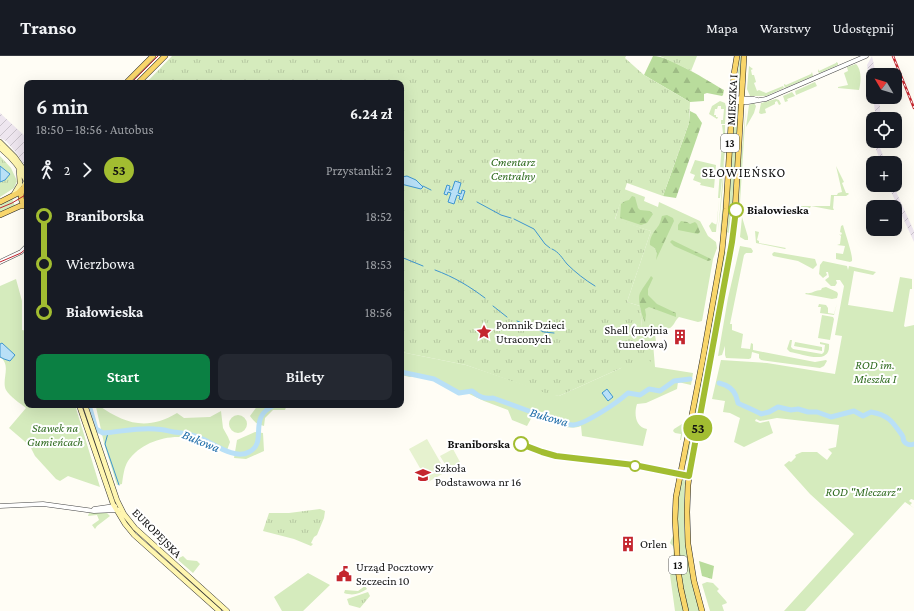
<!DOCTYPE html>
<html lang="pl">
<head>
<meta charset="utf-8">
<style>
  body { margin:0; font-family:"Crimson Pro",serif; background:#242831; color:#f1f3f6; height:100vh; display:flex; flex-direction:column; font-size:15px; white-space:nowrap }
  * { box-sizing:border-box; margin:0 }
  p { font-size:13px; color:#9ea1a6 }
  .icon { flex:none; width:22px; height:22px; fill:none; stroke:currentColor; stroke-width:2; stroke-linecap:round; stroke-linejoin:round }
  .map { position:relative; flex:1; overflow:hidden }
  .panel { position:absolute; left:24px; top:24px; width:380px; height:328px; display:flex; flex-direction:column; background:#171b24; border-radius:8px; box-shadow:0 4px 16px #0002 }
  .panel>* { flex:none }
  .badge { padding:0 8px; border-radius:13px; font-size:14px; line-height:26px }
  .needle { width:26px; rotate:308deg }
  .fabs { position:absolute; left:866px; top:12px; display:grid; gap:8px }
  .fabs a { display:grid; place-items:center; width:36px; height:36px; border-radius:8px; background:#171b24; box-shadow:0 4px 16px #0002; font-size:20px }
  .map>.badge { position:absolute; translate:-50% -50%; box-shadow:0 0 0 2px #fff }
  .legs { display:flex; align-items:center; gap:6px; height:44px; padding:0 12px; font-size:13px }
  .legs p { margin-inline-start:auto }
  .summary { display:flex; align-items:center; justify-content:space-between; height:68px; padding:0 12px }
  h1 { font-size:22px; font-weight:600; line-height:30px }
  .cta { display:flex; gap:8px; margin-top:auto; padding:8px 12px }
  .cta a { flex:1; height:46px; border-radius:8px; background:#0b8043; color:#fff; font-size:16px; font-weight:600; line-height:46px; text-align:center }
  .cta a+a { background:#242831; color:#f1f3f6 }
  ul { padding:0 12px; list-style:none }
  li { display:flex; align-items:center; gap:14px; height:48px; font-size:15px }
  li i { display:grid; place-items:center; width:6px; height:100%; margin:0 5px; background:currentColor }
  li i::after { content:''; width:10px; height:10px; margin:-5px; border:3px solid; border-radius:50%; background:#171b24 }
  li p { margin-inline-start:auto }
  li:first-child i { background:linear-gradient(#0000 50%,currentColor 0) }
  li:last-child i { background:linear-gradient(currentColor 50%,#0000 0) }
  header { display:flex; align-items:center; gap:24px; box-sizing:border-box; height:56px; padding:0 20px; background:#171b24; border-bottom:1px solid #363941 }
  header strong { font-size:19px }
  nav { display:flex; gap:22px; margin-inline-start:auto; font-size:14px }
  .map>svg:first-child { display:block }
</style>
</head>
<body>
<header>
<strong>Transo</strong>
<nav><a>Mapa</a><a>Warstwy</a><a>Udostępnij</a></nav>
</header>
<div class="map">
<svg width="914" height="555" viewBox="0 0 914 555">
  <defs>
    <pattern id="industrial-furrows" width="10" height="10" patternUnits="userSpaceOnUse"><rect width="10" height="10" fill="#eee6ef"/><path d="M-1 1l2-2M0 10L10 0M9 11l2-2" fill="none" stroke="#cbc4cc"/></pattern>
    <pattern id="forest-firs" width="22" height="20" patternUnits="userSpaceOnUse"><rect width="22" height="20" fill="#b9dc9c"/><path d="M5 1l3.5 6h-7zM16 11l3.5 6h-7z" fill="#9ebc85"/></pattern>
    <pattern id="park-tufts" width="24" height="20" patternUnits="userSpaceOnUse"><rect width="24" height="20" fill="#d5ebbd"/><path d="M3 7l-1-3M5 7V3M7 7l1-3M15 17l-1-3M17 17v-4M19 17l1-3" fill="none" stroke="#b6c8a1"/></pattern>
  </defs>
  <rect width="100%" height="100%" fill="#fffdf5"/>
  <path fill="url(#industrial-furrows)" d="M872,0L876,19H873V41L867,9Z
    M873,41H879L881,63H876Z
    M0,57L27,82V113L18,99L6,85L0,82Z
    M876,85H881L880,92L886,107H881L876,93Z
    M888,129H893L914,175V186Z"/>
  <path fill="#d5ebbd" d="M740,0H742L740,33H736Z
    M836,6L838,7V9L820,17L818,16V13L819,15L836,7Z
    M856,8C862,14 861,26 859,34L838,32V31L848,29L844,17L848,15L847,11Z
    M749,10L753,13L751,14L752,19H754L756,26L754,27L757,35L759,34L766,37L783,30L784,32L766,40H750L747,33Z
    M812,16L813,20L785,32L784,29V28L786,29L811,18Z
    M815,26L817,30L796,39L795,35Z
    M792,36L795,40L787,43L788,45L785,46L783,40Z
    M776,43L779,44L781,48L779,49L777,45L775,46V48L765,53L766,57L761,58L759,57L761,47Z
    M720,45L725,47L726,51L725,68H721V64H723L724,53H721V50H718L717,53H715L714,59H716V61H718L717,63L709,58L712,50Z
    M754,47L756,50L754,57L746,71L749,49Z
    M729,48L726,127L721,174L720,176L725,127Z
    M727,49L723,130L718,177L725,94L720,142H718L722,86L720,84L723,77L722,69H725V86Z
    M737,49L738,51L733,166L731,177L730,178L727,176C731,135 731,95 733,54Z
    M746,50L740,147H739L741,102Z
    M695,104L716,109L714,132L700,129L701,127L693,124L695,119L690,117Z
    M836,110L844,126L842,127L846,137H848L849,138L846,140H834L833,152L834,154H832V156V154L811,150L810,152L797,150H830L831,139H837L838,137L842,136Z
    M624,133L645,141L644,145L658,151L659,146L700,165L708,180L716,186L717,192L713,203L702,265L698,266L679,261C675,264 674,270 670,272C667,273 662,272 659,272L655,279L656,285L653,287L655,311L693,317L691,329L678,326L677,333L646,347L637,348C634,357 635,371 647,373L643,390L582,380L581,370C565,376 547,363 533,359L527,370L512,364L508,354L484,345L465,336H458L450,333L434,323L420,319L410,321L401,319V296L466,309L551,338L559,340L621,312L650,290L643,283L640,250L627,246L651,175L615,164Z
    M12,142L15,150L0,157V148Z
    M719,143L716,176H712L709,170L712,166L713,167L717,169Z
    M742,161L748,181V184H745L740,181Z
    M843,169C845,177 853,199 852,205L850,206L836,203V197L843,198L845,190L837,189L840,188L841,180L839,178L841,179L842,177L840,176L841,170Z
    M755,175L759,176L757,184L759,185V187L786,192L785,193L756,187Z
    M740,190L751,192L753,195L752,197H746L744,199L730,268H732V274L743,278L741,292L750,293L751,287L753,288V294L815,306L826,304L827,305L824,310L820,312L761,304L759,302V298L752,296L751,302L749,303L726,302L725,299V290L722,299L718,300L728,242Z
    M723,195L727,196L717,260L689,406L684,405Z
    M774,196L815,203L817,209L813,213L798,205L773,200L772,198Z
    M823,205L847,210L848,214L849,210L876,216L873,219L854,215L848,249L893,256L900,221L912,223V233H910L904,270L905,271L914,269V444L911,443L909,445L912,447L910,449L914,452L905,446L805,555H784L854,478L810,438L784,409L789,405L791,406L796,401L795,399L802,396H817L827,404L832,397L828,393L836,391L839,369L777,362L760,365L756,363L755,365L760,367L769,365L773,377L744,391L734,386L740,362L730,357L723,356L725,345L712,343L721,304L767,307L835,318L842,280L835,279L844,230L840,224H836L837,227L835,230H831L825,224L829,221L828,216H826L827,219L823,222L819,218L820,209Z
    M16,223L22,245V274L27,275V349H75L100,431L68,420L60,425L56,423L35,400L30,390L9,372L26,352C21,348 9,340 6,334C1,324 12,309 0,301V230Z
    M826,231L837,236L838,238L837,242L832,243L805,238L806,237C812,238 815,234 821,234L822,232Z
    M837,247L834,259L820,257L821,251H818L819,248L826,249L828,252V257L834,258Z
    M822,259L833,261L834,263L830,284L818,282Z
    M790,284H792L791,291L793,293L822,298L824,296L825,289L820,288V286L829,288C831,310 803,298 790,296L787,293Z
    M795,286L822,291V295L794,290Z
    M98,349C125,368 147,375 177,357L184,362L210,361L221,355L223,372L228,381L230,386L226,397C214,392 202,385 189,382C168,378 141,386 128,405C124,411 123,421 122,428L117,429L104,387L96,351Z
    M258,349H287L285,354H273L265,362L264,370C257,368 254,366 250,360Z
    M229 368a9 9 0 1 1 18 0a9 9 0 1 1-18 0Z
    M682,368L684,369L681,384H680L681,378L675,377L673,375L674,373Z
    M255,376L263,377L264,395L246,403L234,402L237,384Z
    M683,423H684L685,426C684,450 683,474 687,498C690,517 696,536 700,555H688L680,522L676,454L680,426Z
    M89,457H107L110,460L97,470L95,473L92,469L99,464L97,459L88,460Z
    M674,477L684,555H675L670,519L674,494L673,490L670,487Z
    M183,500L187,504L197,505L200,508L193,517L177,503Z
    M308,517L330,529L303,555H282L274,541Z
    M707,526L713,527L719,533L717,535L726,545L727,547L722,549L724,555H710L702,528Z
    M365,530L367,533C359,538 353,540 344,537L345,534L358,535Z"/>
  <path fill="url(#forest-firs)" d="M653,0C670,0 708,25 724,34L723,39L722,40L707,37L704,38V45L690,46L644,19Z
    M690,55L696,58L702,67L676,142L663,140L689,67Z
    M632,140L635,141L638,152L640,154L650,155L653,158L647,167L641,169L620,162L621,148L625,145L629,144Z
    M667,159L673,162L674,165L656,204L657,197L655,192L650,189C649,181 655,175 659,169C660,167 661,163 662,160Z
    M681,165L687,166L690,168L695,166L697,168L700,176L698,178L678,174V169Z
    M672,184L711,203V204L708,205L674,190L670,186Z
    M651,220L653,222L648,233V239L657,248L676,257V261L649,251L645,253L646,259L645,266C642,260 637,244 640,237C643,231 648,225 651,220Z
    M699,505L714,510L712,523L702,520Z"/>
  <path fill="url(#park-tufts)" d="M172,0H626L625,2L644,19L690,46L689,67L663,140L627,127L615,163L651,175L627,246L640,250L643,283L650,290L651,305L646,309L621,312L559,340L551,339L466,309L401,296V27H146Z
    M660,0H697L691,15Z
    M0,100L11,112L17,125L14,132L0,141Z
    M320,453L325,455L324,462L317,479L314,481L311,487L313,488L311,490L294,483L263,475L269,457H289Z
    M368,536L370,540L360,552L349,549L347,543Z"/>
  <path fill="#e6f2cf" d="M427,383L446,416L428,426L409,393Z
    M453,393L460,406L448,413L440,400Z"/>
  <path fill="#b9e0f7" stroke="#3f96cf" d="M0,110L10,118L5,124L0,126Z
    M407,120L416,124L423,131L421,133L401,128V121Z
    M455,125L461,127L458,137L461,138L462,134L465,135L462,144L459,143L460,140L457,139L454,148L448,146L451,137L448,136L447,139L444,138L447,129L450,130L449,134H452Z
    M2,287L15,299L10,305L4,303L0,301V288Z
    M607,333L613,341L608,345L602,337Z"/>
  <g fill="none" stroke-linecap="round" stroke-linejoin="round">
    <path stroke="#3f96cf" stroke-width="1" d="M423,130L431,134
      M477,146L501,159L511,162
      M514,163L534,173L545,188L550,192
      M552,193C559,196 562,202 567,208C575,216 585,224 595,230
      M401,201L423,210
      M435,214C454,221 469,230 485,242
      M493,250L507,261
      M517,265L544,276L554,277
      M108,377L105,388L119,429"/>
    <path stroke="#b9e0f7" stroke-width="5" d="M401,316L434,323L459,337L472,335C479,341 484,343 493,342L537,358C542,361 568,369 573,369C586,368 618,346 628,337L640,339L649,333L660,335L674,325L690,323
      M719,327C727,329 733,332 736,340C736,341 738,346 738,347C739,348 758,356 761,358L769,356L778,351L791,354L798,353L808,356H817L831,361L854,355L863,360L871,356C888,359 892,365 902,379
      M89,349L96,373L103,377C120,376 139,371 155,373C162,373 168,375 174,376C181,377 188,377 195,380C210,384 233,405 249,396C269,386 246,361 275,349
      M903,381C903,387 908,390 914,388"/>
    <defs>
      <path id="tertiary" d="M732,42L754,43L757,44
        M732,46H748L766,43L866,0
        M0,206L21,196L27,190
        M0,450L43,448L94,455L119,454
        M94,453L115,450"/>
      <path id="secondary" d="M0,86L15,101L27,118
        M0,92C11,101 21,112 26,125L24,130
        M14,138L20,128L19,115
        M79,349L113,448L125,468L134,479L219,555
        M85,349L117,444L124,458L135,472L227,555"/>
      <path id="primary" d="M126,27L153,0
        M138,27L165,0
        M27,128C19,135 19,145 27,152
        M0,146L18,137L22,133
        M0,159L20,150H25
        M686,555L681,533L678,514L675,463L676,441L703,302L722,195L726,153L734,18L737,0
        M702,555L694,525L688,488L687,456L688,429L691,406L710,308L734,173L744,0"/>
    </defs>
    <use href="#tertiary" stroke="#444" stroke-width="5"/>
    <use href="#secondary" stroke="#333" stroke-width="5.5"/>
    <use href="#primary" stroke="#222" stroke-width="6"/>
    <use href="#tertiary" stroke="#fff" stroke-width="4"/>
    <use href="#secondary" stroke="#fff6b0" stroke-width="4.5"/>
    <use href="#primary" stroke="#f9d66b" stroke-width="5"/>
    <path stroke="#c4262e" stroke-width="1" d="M131,27L158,0
      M0,152L12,147L27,138
      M0,206L21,197L27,192"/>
    <defs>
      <path id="rail" d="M893,0L914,52"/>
    </defs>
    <use href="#rail" stroke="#c4262e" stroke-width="2.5"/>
    <use href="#rail" stroke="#fff" stroke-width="1" stroke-dasharray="3" stroke-linecap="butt"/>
  </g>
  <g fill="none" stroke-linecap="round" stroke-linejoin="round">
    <defs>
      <path id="line-1" d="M521,388L542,396L556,400L634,409L689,420L732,186L736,154"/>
    </defs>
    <use href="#line-1" stroke="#fff" stroke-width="9"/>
    <use href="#line-1" stroke="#a2bd31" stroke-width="6"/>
  </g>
  <defs>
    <symbol id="sight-bare" viewBox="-9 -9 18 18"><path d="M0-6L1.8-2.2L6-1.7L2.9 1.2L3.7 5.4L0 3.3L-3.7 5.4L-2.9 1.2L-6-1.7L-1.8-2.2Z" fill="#c4262e" stroke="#fff" stroke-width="2.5" paint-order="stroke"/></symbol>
    <symbol id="building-bare" viewBox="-9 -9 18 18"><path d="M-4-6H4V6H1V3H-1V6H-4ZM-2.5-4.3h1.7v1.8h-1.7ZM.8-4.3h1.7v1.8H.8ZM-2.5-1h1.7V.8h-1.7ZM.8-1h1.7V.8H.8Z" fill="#c4262e" stroke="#fff" stroke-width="2.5" paint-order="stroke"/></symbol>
    <symbol id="school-bare" viewBox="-9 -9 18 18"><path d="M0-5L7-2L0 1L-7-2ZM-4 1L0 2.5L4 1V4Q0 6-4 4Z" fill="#c4262e" stroke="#fff" stroke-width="2.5" paint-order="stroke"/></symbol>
    <symbol id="civic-bare" viewBox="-9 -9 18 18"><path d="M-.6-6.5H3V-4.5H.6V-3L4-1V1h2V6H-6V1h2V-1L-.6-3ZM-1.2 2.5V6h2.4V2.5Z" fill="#c4262e" stroke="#fff" stroke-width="2.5" paint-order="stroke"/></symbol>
  </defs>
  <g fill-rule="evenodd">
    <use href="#sight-bare" x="473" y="265" width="22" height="22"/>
    <use href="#building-bare" x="669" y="270" width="22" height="22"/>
    <use href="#school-bare" x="412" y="408" width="22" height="22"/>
    <use href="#building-bare" x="617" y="477" width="22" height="22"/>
    <use href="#civic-bare" x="333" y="507" width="22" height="22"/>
  </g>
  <g fill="#fff" stroke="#a2bd31" stroke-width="2">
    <circle cx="736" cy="154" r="7"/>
    <circle cx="521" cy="388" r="7"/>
    <circle cx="635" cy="410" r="5"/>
  </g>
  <g text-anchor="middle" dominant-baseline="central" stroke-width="4" stroke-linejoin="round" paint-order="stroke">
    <g fill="#fff" stroke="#585858" stroke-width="1">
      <rect x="721" y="78" width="18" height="18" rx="3"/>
      <rect x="669" y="500" width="18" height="18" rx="3"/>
    </g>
    <g font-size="11" font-weight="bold" fill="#111">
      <text x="730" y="87">13</text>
      <text x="678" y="509">13</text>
    </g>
    <g font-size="12" fill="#111" stroke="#fff">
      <text transform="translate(732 44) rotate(-87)">MIESZKA I</text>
      <text transform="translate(157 477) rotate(45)">EUROPEJSKA</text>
    </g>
    <g font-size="12" font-style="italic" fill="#2f6b1f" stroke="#fff">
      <text x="513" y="106">Cmentarz<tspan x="513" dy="14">Centralny</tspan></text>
      <text x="875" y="309">ROD im.<tspan x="875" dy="14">Mieszka I</tspan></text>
      <text x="55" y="372">Stawek na<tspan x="55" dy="14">Gumieńcach</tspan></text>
      <text x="863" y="436">ROD "Mleczarz"</text>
    </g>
    <g font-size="12" font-weight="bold" fill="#111" stroke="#fff" text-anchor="start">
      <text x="747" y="154">Białowieska</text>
      <text x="510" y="388" text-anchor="end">Braniborska</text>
    </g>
    <g font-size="12" fill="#111" stroke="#fff" text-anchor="start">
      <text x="496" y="269">Pomnik Dzieci<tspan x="496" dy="14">Utraconych</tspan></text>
      <text x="668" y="274" text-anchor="end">Shell (myjnia<tspan x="668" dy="14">tunelowa)</tspan></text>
      <text x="435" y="412">Szkoła<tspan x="435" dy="14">Podstawowa nr 16</tspan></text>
      <text x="640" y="488">Orlen</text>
      <text x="356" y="511">Urząd Pocztowy<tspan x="356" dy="14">Szczecin 10</tspan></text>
    </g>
    <g font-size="13" letter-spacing="1" fill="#111" stroke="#fff">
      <text x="744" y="116">SŁOWIEŃSKO</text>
    </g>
    <g font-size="13" font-style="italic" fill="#1768a6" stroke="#fff">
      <text transform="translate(549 361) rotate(16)">Bukowa</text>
      <text transform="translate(201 385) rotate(22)">Bukowa</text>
    </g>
  </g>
</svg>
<div class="fabs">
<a><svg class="needle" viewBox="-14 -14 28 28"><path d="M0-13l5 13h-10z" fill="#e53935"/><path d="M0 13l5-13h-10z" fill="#9ea1a6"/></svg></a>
<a><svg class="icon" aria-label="locate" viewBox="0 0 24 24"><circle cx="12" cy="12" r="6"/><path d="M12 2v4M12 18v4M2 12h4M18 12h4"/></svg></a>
<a>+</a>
<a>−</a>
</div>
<b class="badge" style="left:698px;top:372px;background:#a2bd31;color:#111">53</b>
<section class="panel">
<div class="summary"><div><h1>6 min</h1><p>18:50 – 18:56 · Autobus</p></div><b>6.24 zł</b></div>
<div class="legs"><svg class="icon" aria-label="walk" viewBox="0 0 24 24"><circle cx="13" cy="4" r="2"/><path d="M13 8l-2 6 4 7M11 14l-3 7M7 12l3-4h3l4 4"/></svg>2<svg class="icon" aria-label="forward" viewBox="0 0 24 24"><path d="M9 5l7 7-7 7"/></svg><b class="badge" style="background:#a2bd31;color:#111">53</b><p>Przystanki: 2</p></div>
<ul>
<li><i style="color:#a2bd31"></i><b>Braniborska</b><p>18:52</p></li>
<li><i style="color:#a2bd31"></i><span>Wierzbowa</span><p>18:53</p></li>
<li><i style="color:#a2bd31"></i><b>Białowieska</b><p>18:56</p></li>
</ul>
<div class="cta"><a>Start</a><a>Bilety</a></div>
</section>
</div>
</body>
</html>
